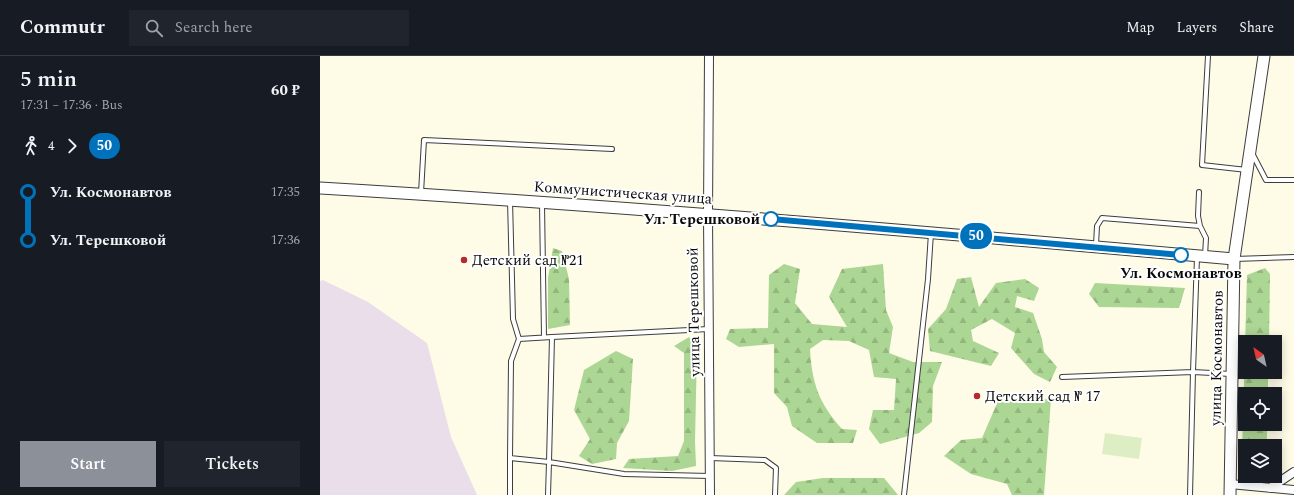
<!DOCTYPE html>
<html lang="en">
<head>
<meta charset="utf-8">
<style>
  body { margin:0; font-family:Spectral,serif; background:#20242c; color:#f1f3f6; height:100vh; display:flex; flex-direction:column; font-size:15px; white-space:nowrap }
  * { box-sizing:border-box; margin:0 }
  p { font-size:13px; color:#9ea1a6 }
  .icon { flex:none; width:22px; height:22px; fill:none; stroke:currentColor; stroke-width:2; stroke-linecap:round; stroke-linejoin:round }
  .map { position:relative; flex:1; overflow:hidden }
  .details { display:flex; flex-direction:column; background:#171b24; width:320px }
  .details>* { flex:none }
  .badge { padding:0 8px; border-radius:13px; font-size:14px; line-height:26px }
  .needle { width:26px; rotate:326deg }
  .buttons { position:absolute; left:918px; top:279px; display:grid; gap:8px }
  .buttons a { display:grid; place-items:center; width:44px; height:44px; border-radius:0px; background:#171b24; box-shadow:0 2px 10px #0003; font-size:20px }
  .map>.badge { position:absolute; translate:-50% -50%; box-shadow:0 0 0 2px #fff }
  .legs { display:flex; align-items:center; gap:6px; height:44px; padding:0 20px; font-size:13px }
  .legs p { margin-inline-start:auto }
  .overview { display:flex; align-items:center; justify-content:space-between; height:68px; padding:0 20px }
  h1 { font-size:22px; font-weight:600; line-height:30px }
  .action { display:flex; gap:8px; margin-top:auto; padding:8px 20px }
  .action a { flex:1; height:46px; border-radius:0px; background:#8c9099; color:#fff; font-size:16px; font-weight:600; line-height:46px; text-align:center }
  .action a+a { background:#20242c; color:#f1f3f6 }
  ul { padding:0 20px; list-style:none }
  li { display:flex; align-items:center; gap:14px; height:48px; font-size:15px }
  li i { display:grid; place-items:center; width:6px; height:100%; margin:0 5px; background:currentColor }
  li i::after { content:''; width:10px; height:10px; margin:-5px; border:3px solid; border-radius:50%; background:#171b24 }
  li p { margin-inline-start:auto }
  li:first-child i { background:linear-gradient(#0000 50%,currentColor 0) }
  li:last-child i { background:linear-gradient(currentColor 50%,#0000 0) }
  header { display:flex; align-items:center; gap:24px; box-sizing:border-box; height:56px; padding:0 20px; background:#171b24; border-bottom:1px solid #363941 }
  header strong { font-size:19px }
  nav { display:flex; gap:22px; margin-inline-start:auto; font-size:14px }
  .search { width:280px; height:36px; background:#20242c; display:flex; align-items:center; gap:10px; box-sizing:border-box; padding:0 14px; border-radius:0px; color:#9ea1a6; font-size:15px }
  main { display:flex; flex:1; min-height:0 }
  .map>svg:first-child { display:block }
</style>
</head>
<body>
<header>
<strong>Commutr</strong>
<div class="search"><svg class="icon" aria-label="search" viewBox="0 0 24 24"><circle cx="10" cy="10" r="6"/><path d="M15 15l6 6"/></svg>Search here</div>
<nav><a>Map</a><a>Layers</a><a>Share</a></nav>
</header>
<main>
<section class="details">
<div class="overview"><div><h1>5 min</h1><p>17:31 – 17:36 · Bus</p></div><b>60 ₽</b></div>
<div class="legs"><svg class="icon" aria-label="walk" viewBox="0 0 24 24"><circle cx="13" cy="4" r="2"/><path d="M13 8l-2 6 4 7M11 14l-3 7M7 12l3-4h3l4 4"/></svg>4<svg class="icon" aria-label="forward" viewBox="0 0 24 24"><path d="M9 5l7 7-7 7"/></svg><b class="badge" style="background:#0072bc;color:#fff">50</b></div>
<ul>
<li><i style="color:#0072bc"></i><b>Ул. Космонавтов</b><p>17:35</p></li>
<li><i style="color:#0072bc"></i><b>Ул. Терешковой</b><p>17:36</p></li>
</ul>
<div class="action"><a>Start</a><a>Tickets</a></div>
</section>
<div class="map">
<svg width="974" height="439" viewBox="0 0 974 439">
  <defs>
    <pattern id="forest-firs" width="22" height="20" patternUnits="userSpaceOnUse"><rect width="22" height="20" fill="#acd693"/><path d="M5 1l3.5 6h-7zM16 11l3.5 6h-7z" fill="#93b67d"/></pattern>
  </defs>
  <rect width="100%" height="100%" fill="#fefce7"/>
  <path fill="#e9dee9" d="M3,224L48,246L107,287L131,381L157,439H0V225Z"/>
  <path fill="url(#forest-firs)" d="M233,192L242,195L249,223L250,269L228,273V222Z
    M464,208L480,213L475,247L492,268L527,271L509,241L522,213L563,208L566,254L573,271L569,297L593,306H622L613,330L612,366L599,377L560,388L549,373L553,354H574L576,323L554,321L549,294L529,285L503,284L490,293C492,328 499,347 522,373L537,374L533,387H497L472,370L467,351L454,337V288L419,291L406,283L410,273L448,272L449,219Z
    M945,212L950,218L949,286H925V316H948V338H925V368H947V390H925V395H922L927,219Z
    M651,221L659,251L676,227L705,223L719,232L714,245L697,240L695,251L713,257L722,283L724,296L737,311L730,326L714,318L691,292L695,277L672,263L651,274L653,285L679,297L671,310L610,295L608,273L626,253L637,223Z
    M775,227L865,232L859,252L779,251L769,238Z
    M369,281L377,292L375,385L376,410L352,415L303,412L309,403L358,400L364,385V297L354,290Z
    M296,295L313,303L309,365L297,387L296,403L272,408L259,400L270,383L254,354L264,314Z
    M731,343L724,439H692L687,428L651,418L624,400L641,384L662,382L678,345Z
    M503,422H564L578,439H464L476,426Z"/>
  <path fill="#ddeec5" d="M785,377L822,382L819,403L782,398Z"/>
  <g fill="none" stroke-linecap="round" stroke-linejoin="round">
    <defs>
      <path id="service" d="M888,0L882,109L927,114
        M932,97L946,124H974
        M879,136L878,160L880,170
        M101,137L104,84L292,93
        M190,144L193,263L199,283
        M222,148L224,281
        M776,189L777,170L782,162L880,170L886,182L885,200
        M914,203L974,201
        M232,281L199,283L191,305L190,402L229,406L232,281L389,273
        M742,321L873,316L877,201
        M190,402V439
        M390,402L445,404L456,412L455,439
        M228,439L229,406L304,418L390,420
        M584,439L608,223L611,177
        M870,439L873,316L911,318"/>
      <path id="minor" d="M389,0L388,158L390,439
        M910,428L974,434
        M950,432L974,416"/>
      <path id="tertiary" d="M0,132C305,150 609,176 914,203
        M910,439L914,203L944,0"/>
    </defs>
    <use href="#service" stroke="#3d3d3d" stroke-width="6"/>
    <use href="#minor" stroke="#3d3d3d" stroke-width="10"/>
    <use href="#tertiary" stroke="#3d3d3d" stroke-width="13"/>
    <use href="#service" stroke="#fff" stroke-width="4"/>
    <use href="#minor" stroke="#fff" stroke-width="8"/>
    <use href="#tertiary" stroke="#fff" stroke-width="11"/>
  </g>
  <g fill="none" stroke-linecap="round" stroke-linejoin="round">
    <defs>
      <path id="line-1" d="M451,163L861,199"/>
    </defs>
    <use href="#line-1" stroke="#fff" stroke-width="9"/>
    <use href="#line-1" stroke="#0072bc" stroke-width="6"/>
  </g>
  <g fill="#fff" stroke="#0072bc" stroke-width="2">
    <circle cx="451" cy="163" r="7"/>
    <circle cx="861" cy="199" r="7"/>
  </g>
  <g fill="#b42c28" stroke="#fff" stroke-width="1.5">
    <circle cx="144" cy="204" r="4"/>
    <circle cx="657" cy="340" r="4"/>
  </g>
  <g text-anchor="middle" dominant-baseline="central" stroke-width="4" stroke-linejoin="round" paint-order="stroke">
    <g font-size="15" fill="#0a0a0a" stroke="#fff">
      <text transform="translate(303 137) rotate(4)">Коммунистическая улица</text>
      <text transform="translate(374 256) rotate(-91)">улица Терешковой</text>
      <text transform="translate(897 302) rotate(-89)">улица Космонавтов</text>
    </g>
    <g font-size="15" font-weight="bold" fill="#0a0a0a" stroke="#fff" text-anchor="end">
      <text x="440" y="163">Ул. Терешковой</text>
      <text x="861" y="217" text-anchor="middle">Ул. Космонавтов</text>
    </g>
    <g font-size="15" fill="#0a0a0a" stroke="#fff" text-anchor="start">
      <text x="152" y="204">Детский сад №21</text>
      <text x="665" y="340">Детский сад № 17</text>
    </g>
  </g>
</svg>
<div class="buttons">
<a><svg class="needle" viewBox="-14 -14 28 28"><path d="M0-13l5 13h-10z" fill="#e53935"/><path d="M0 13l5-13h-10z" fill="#9ea1a6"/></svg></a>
<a><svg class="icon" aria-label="locate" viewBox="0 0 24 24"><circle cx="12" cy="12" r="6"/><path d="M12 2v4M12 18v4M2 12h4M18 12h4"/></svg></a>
<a><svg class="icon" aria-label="layers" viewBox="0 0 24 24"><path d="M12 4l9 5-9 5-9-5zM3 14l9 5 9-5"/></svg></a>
</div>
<b class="badge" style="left:656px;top:180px;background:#0072bc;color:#fff">50</b>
</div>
</main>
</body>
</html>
